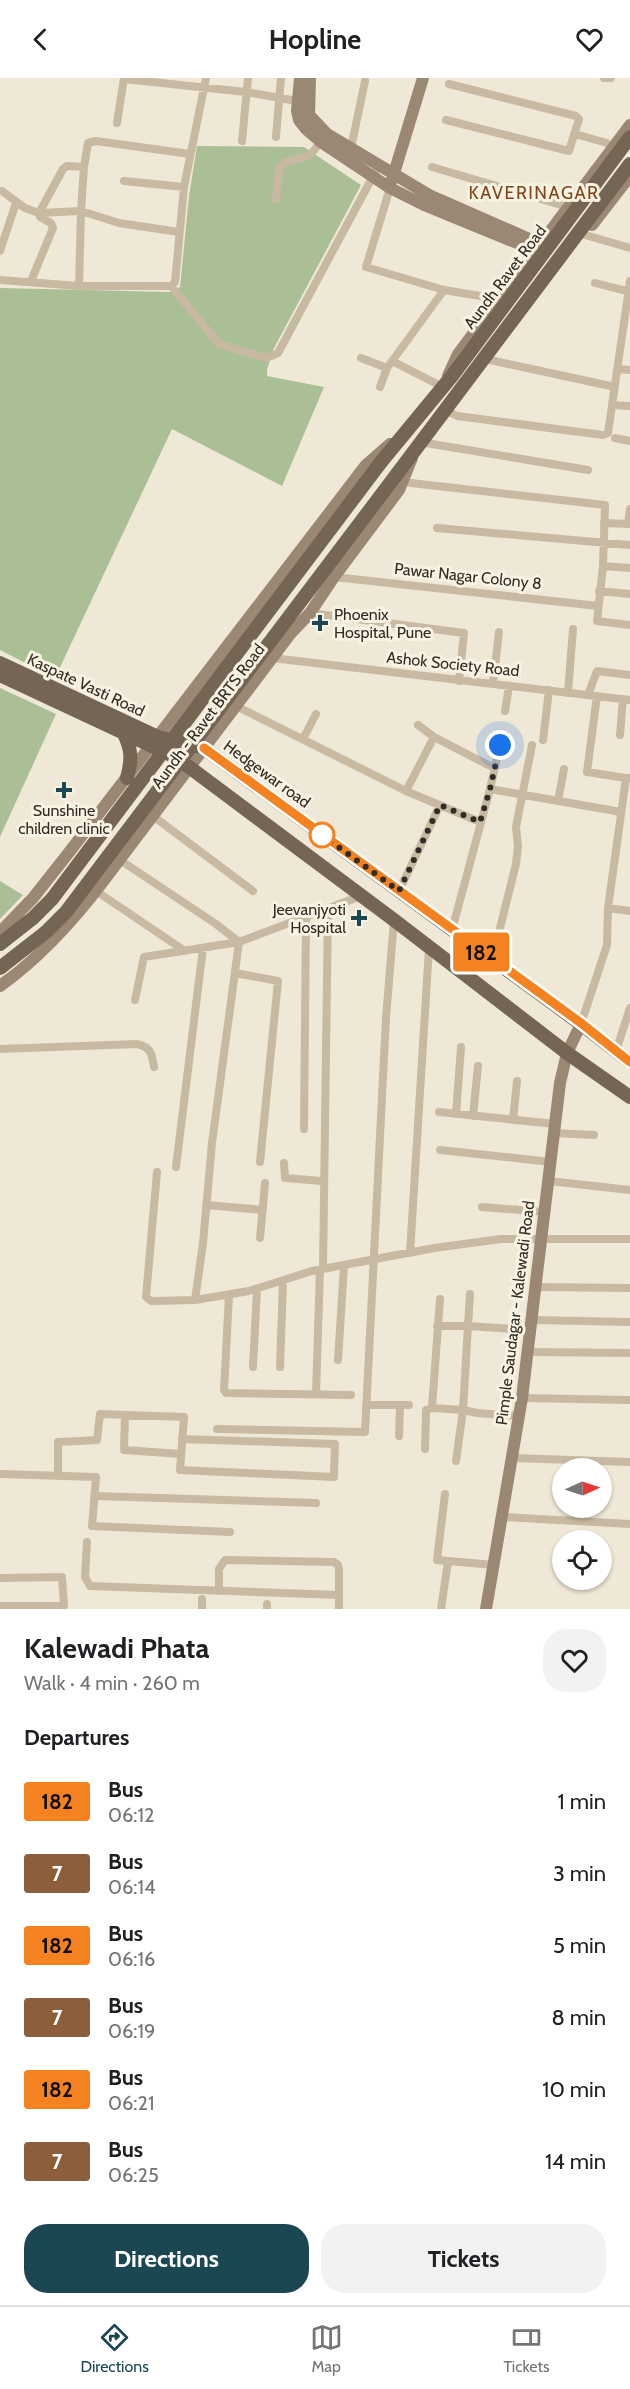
<!DOCTYPE html>
<html lang="en">
<head>
<meta charset="utf-8">
<style>
  body { margin:0; font-family:Cabin,sans-serif; background:#f2f2f2; color:#202124; height:100vh; display:flex; flex-direction:column; font-size:22px; white-space:nowrap }
  * { box-sizing:border-box; margin:0 }
  p { font-size:20px; color:#757577 }
  .icon { flex:none; width:33px; height:33px; fill:none; stroke:currentColor; stroke-width:2; stroke-linecap:round; stroke-linejoin:round }
  .map { position:relative; height:1531px; overflow:hidden }
  .sheet { display:flex; flex-direction:column; background:#fff; flex:1 }
  .sheet>* { flex:none }
  .badge { padding:0 12px; border-radius:4px; font-size:21px; line-height:39px }
  .needle { width:39px; rotate:87deg }
  .buttons { position:absolute; left:552px; top:1380px; display:grid; gap:12px }
  .buttons a { display:grid; place-items:center; width:60px; height:60px; border-radius:50%; background:#fff; box-shadow:0 2px 4px #0004; font-size:30px }
  .you { position:absolute; width:30px; height:30px; margin:-15px; border:4px solid #fff; border-radius:50%; background:#1a73e8; box-shadow:0 0 0 9px #1a73e833 }
  .map>.badge { position:absolute; translate:-50% -50%; box-shadow:0 0 0 3px #fff }
  h2 { padding:0 24px; font-size:22px; line-height:54px }
  .round { display:grid; place-items:center; flex:none; width:63px; height:63px; border-radius:24px; background:#f2f2f2 }
  .overview { display:flex; align-items:center; justify-content:space-between; height:102px; padding:0 24px }
  h1 { font-size:28px; font-weight:700; line-height:45px }
  .primary-button { display:flex; gap:12px; margin-top:auto; padding:12px 24px }
  .primary-button a { flex:1; height:69px; border-radius:24px; background:#1b4753; color:#fff; font-size:24px; font-weight:700; line-height:69px; text-align:center }
  .primary-button a+a { background:#f2f2f2; color:#202124 }
  ul { padding:0; list-style:none }
  li { display:flex; align-items:center; gap:18px; height:72px; padding:0 24px }
  li div { flex:1 }
  li b { display:block; font-size:22px }
  li em { font-style:normal }
  li .badge { min-width:66px; font-weight:700; text-align:center }
  header { display:flex; justify-content:space-between; align-items:center; height:78px; padding:0 24px; background:#fff; font-size:27px; font-weight:700 }
  .dock { display:flex; justify-content:space-around; align-items:center; height:84px; border-top:2px solid #e0e0e0; background:#fff; font-size:16px; color:#757577 }
  .dock a { display:grid; justify-items:center; gap:3px }
  .dock .current { color:#1b4753 }
  .map>svg:first-child { display:block }
</style>
</head>
<body>
<header><svg class="icon" aria-label="back" viewBox="0 0 24 24"><path d="M15 5l-7 7 7 7"/></svg>Hopline<svg class="icon" aria-label="heart" viewBox="0 0 24 24"><path d="M12 20l-8-8c-3-5 5-10 8-4 3-6 11-1 8 4z"/></svg></header>
<div class="map">
<svg width="630" height="1531" viewBox="0 0 630 1531">
  <rect width="100%" height="100%" fill="#f0e8d6"/>
  <path fill="#abbf97" d="M197,68L304,69L361,107L273,272L267,292V298L324,309L282,408L172,351L55,600L0,572V210L169,214L180,209L189,118Z
    M0,610L56,636L0,759Z
    M0,803L23,817L0,841Z"/>
  <g fill="none" stroke-linecap="round" stroke-linejoin="round">
    <path stroke="#c8b9a2" stroke-width="8" d="M604,0H611
      M124,1L246,14L297,23
      M446,42L569,73L579,41L576,38L449,6
      M117,45L124,0
      M575,56L607,65L613,70
      M276,59L281,0
      M242,63L248,0
      M351,70L365,3
      M432,89L561,127L567,131
      M124,103L184,109
      M390,110L366,189L444,212L499,221
      M2,113L25,130L39,135L81,133L119,145L179,154
      M276,121L279,91L284,85L310,77L321,64
      M585,157L630,170
      M0,173L16,125
      M0,202L79,208H171L175,204L176,194L184,109L206,0
      M31,203L53,150L51,145L40,139L39,135L63,91L67,88L84,89
      M595,205L630,214
      M79,208L81,133L84,89L88,65L96,63L190,76
      M171,208L219,266L266,280L278,275L379,87
      M361,280L387,290
      M490,282L615,309
      M394,284L441,308
      M618,291L630,292
      M380,309L387,290L444,212
      M612,327L630,328
      M443,331L457,338L603,357L608,355L630,203
      M615,360L630,363
      M420,364L588,392
      M402,404L605,427L603,488
      M604,445L630,446
      M628,446L630,431
      M437,450L630,467
      M630,490L603,488L597,543L630,547
      M334,499L598,528
      M599,513L630,516
      M310,535L464,555L459,603
      M272,580L630,622
      M493,606L499,554
      M568,615L573,551
      M588,617L597,593L630,597
      M597,618L587,694L626,700
      M236,628L406,713L480,744
      M505,633L509,608
      M418,647L434,659L494,690
      M620,657L623,621
      M303,661L316,636
      M543,662L549,612
      M490,711L621,734
      M406,713L434,659
      M558,723L564,691
      M153,738L253,813
      M120,782L216,846L239,864L212,1065L203,1165L195,1222L249,1213L312,1193L434,1170L501,1161H630
      M96,813L185,873
      M399,813L440,727
      M608,830L626,700H630
      M452,852L490,711L500,667
      M492,882L516,786L518,768L516,749L532,667
      M235,895L278,903L260,1084
      M135,922L144,879L239,864L361,818
      M581,946L607,867L608,830L630,833
      M0,971L137,966C151,969 152,976 154,989
      M616,973L630,930
      M439,1034L555,1046
      M456,1036L461,969
      M473,1038L478,988
      M513,1042L517,1003
      M304,1051L306,838
      M554,1055L594,1057
      M440,1072L551,1084
      M284,1085L285,1100L322,1103
      M176,1089L203,870
      M157,1094L146,1219L151,1223L195,1222
      M549,1103L630,1112
      M206,1127L263,1132
      M482,1129L545,1134
      M260,1160L265,1105
      M410,1175L429,870
      M323,1191L328,830
      M536,1209L630,1210
      M229,1217L224,1312L226,1315L351,1317
      M440,1221L432,1330L463,1332L456,1383
      M532,1242L630,1244
      M437,1248H468L470,1216
      M527,1274L630,1275
      M338,1282L344,1187
      M253,1289L257,1211
      M280,1289L283,1203
      M316,1316L320,1192
      M522,1320L630,1322
      M366,1327H409
      M125,1337L124,1372L181,1376
      M518,1338L477,1335L463,1332L468,1248L530,1252
      M217,1351L365,1354L386,940L394,842
      M399,1358L400,1327
      M425,1371L426,1332L432,1330
      M513,1380L630,1384
      M0,1396L96,1399L92,1448L230,1454
      M58,1396V1364L97,1362L100,1336L184,1339L180,1392L334,1399L335,1366L182,1361
      M445,1416L437,1482L494,1487
      M95,1418L316,1425
      M503,1439L630,1446
      M87,1464L85,1499L90,1508L339,1517
      M0,1500L62,1499L64,1528H0
      M219,1513V1491L225,1482L334,1484L338,1487L339,1491V1531
      M202,1531V1521
      M267,1531V1526
      M441,1531L448,1484"/>
    <path stroke="#9b8874" stroke-width="12" d="M300,0L297,33L299,42L306,51L321,64L390,110L424,127L539,174
      M310,0L309,37L327,56L429,117L527,160
      M392,102L423,0
      M592,147L630,98
      M448,298L458,276L630,47
      M0,854L33,820L67,777L366,387L390,366
      M0,908C41,879 75,841 105,801L291,555L310,535L334,499L399,412L412,380
      M486,1531L522,1320L560,1005L567,975L581,946"/>
    <path stroke="#756555" stroke-width="14" d="M381,384L452,298L630,59
      M397,396L630,86
      M0,585L158,659L204,670L581,946L630,984
      M0,597L171,677L189,689L394,842L567,975L630,1019
      M123,654C132,671 132,682 127,700"/>
    <path stroke="#756555" stroke-width="14" d="M0,866L33,840L52,821L381,384
      M0,890L46,854L66,834L397,396"/>
  </g>
  <g fill="none" stroke-linecap="round" stroke-linejoin="round">
    <defs>
      <path id="line" d="M204,670L581,945L630,984"/>
    </defs>
    <use href="#line" stroke="#fff" stroke-width="14"/>
    <use href="#line" stroke="#f58220" stroke-width="9"/>
    <path stroke="#332b25" stroke-width="6" stroke-dasharray="0 10.8" d="M322,757L399,813L440,727L480,744L490,711L500,667"/>
  </g>
  <g fill="#1b4753" stroke="#f8f2e2" stroke-width="2">
    <path d="M317 536h6v6h6v6h-6v6h-6v-6h-6v-6h6z"/>
    <path d="M61 703h6v6h6v6h-6v6h-6v-6h-6v-6h6z"/>
    <path d="M356 831h6v6h6v6h-6v6h-6v-6h-6v-6h6z"/>
  </g>
  <circle fill="#fff" stroke="#f58220" stroke-width="3" cx="322" cy="757" r="12"/>
  <g text-anchor="middle" dominant-baseline="central" stroke-width="6" stroke-linejoin="round" paint-order="stroke">
    <g font-size="16" fill="#332b25" stroke="#f8f2e2">
      <text transform="translate(505 199) rotate(-53)">Aundh Ravet Road</text>
      <text transform="translate(468 498) rotate(6)">Pawar Nagar Colony 8</text>
      <text transform="translate(453 586) rotate(6)">Ashok Society Road</text>
      <text transform="translate(86 607) rotate(25)">Kaspate Vasti Road</text>
      <text transform="translate(208 638) rotate(-53)">Aundh - Ravet BRTS Road</text>
      <text transform="translate(267 696) rotate(36)">Hedgewar road</text>
      <text transform="translate(515 1235) rotate(-83)">Pimple Saudagar - Kalewadi Road</text>
    </g>
    <g font-size="16" fill="#332b25" stroke="#f8f2e2" text-anchor="start">
      <text x="334" y="536">Phoenix<tspan x="334" dy="18">Hospital, Pune</tspan></text>
      <text x="64" y="732" text-anchor="middle">Sunshine<tspan x="64" dy="18">children clinic</tspan></text>
      <text x="346" y="831" text-anchor="end">Jeevanjyoti<tspan x="346" dy="18">Hospital</tspan></text>
    </g>
    <g font-size="18" letter-spacing="1.5" fill="#81451e" stroke="#f8f2e2">
      <text x="534" y="115">KAVERINAGAR</text>
    </g>
  </g>
</svg>
<div class="buttons">
<a><svg class="needle" viewBox="-14 -14 28 28"><path d="M0-13l5 13h-10z" fill="#e53935"/><path d="M0 13l5-13h-10z" fill="#757577"/></svg></a>
<a><svg class="icon" aria-label="locate" viewBox="0 0 24 24"><circle cx="12" cy="12" r="6"/><path d="M12 2v4M12 18v4M2 12h4M18 12h4"/></svg></a>
</div>
<div class="you" style="left:500px;top:667px"></div>
<b class="badge" style="left:481px;top:874px;background:#f58220;color:#111">182</b>
</div>
<section class="sheet">
<div class="overview"><div><h1>Kalewadi Phata</h1><p>Walk · 4 min · 260 m</p></div><a class="round"><svg class="icon" aria-label="heart" viewBox="0 0 24 24"><path d="M12 20l-8-8c-3-5 5-10 8-4 3-6 11-1 8 4z"/></svg></a></div>
<h2>Departures</h2>
<ul>
<li><span class="badge" style="background:#f58220;color:#111">182</span><div><b>Bus</b><p>06:12</p></div><em>1 min</em></li>
<li><span class="badge" style="background:#8b5e3c;color:#fff">7</span><div><b>Bus</b><p>06:14</p></div><em>3 min</em></li>
<li><span class="badge" style="background:#f58220;color:#111">182</span><div><b>Bus</b><p>06:16</p></div><em>5 min</em></li>
<li><span class="badge" style="background:#8b5e3c;color:#fff">7</span><div><b>Bus</b><p>06:19</p></div><em>8 min</em></li>
<li><span class="badge" style="background:#f58220;color:#111">182</span><div><b>Bus</b><p>06:21</p></div><em>10 min</em></li>
<li><span class="badge" style="background:#8b5e3c;color:#fff">7</span><div><b>Bus</b><p>06:25</p></div><em>14 min</em></li>
</ul>
<div class="primary-button"><a>Directions</a><a>Tickets</a></div>
</section>
<nav class="dock">
<a class="current"><svg class="icon" aria-label="directions" viewBox="0 0 24 24"><path d="M12 3l9 9-9 9-9-9zM9 14v-3h6M13 9l2 2-2 2"/></svg>Directions</a>
<a><svg class="icon" aria-label="map" viewBox="0 0 24 24"><path d="M3 6l6-2 6 2 6-2v14l-6 2-6-2-6 2zM9 4v14M15 6v14"/></svg>Map</a>
<a><svg class="icon" aria-label="tickets" viewBox="0 0 24 24"><path d="M3 7h18v10H3zM15 7v10"/></svg>Tickets</a>
</nav>
</body>
</html>
